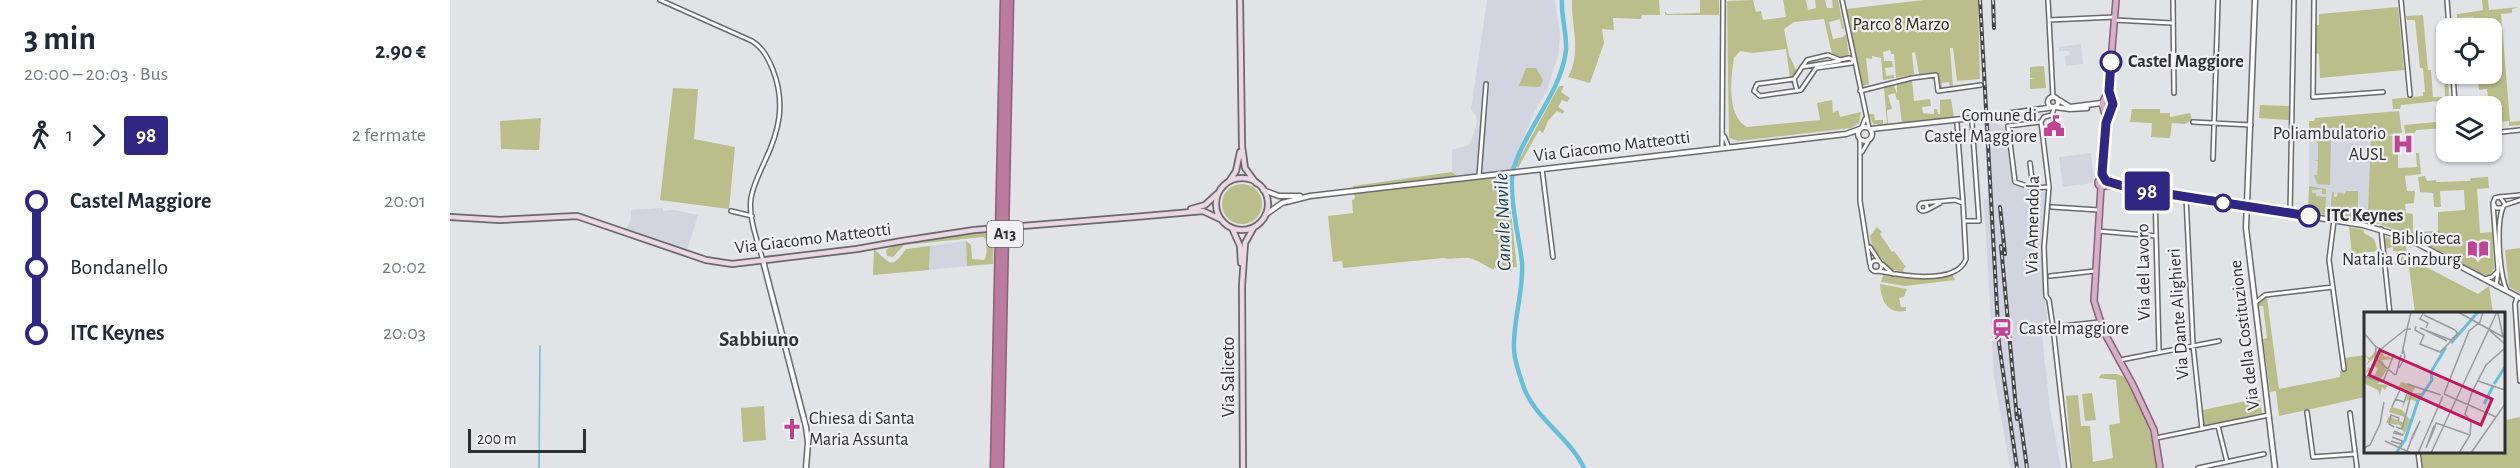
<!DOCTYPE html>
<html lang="it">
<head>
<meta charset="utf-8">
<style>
  body { margin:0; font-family:"Alegreya Sans",sans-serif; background:#f6f6f7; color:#1f2937; height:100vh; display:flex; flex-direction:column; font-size:22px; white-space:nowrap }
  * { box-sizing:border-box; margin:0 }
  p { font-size:20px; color:#747a83 }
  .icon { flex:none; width:33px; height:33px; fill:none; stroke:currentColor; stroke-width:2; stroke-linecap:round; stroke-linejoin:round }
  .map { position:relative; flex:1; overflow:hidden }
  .drawer { display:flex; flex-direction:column; background:#fff; width:450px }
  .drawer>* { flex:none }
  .badge { padding:0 12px; border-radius:4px; font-size:21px; line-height:39px }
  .fabs { position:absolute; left:1986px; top:18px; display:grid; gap:12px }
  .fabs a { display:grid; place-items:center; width:66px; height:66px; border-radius:12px; background:#fff; box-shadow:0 2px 4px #0004; font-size:30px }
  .scale { position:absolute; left:18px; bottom:15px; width:118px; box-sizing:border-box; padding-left:6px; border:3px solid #2f2f31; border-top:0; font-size:16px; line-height:21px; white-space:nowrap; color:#2f2f31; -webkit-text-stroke:4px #f0f0f5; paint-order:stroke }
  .map>.badge { position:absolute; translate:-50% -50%; box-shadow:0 0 0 3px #fff }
  .legs { display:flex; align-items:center; gap:9px; height:66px; padding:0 24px; font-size:20px }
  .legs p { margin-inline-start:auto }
  .head { display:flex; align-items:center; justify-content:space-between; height:102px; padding:0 24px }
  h1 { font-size:33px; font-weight:600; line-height:45px }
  ul { padding:0 24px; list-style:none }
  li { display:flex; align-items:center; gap:21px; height:66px; font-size:22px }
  li i { display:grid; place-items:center; width:9px; height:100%; margin:0 8px; background:currentColor }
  li i::after { content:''; width:15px; height:15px; margin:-8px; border:4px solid; border-radius:50%; background:#fff }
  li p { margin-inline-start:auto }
  li:first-child i { background:linear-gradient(#0000 50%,currentColor 0) }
  li:last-child i { background:linear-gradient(currentColor 50%,#0000 0) }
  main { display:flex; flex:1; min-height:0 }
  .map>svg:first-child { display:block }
</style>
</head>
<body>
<main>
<section class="drawer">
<div class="head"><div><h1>3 min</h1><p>20:00 – 20:03 · Bus</p></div><b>2.90 €</b></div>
<div class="legs"><svg class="icon" aria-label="walk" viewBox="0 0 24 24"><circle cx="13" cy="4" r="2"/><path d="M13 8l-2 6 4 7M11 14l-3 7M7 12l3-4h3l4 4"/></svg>1<svg class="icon" aria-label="forward" viewBox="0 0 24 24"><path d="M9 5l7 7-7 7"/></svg><b class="badge" style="background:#312783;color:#fff">98</b><p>2 fermate</p></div>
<ul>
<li><i style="color:#312783"></i><b>Castel Maggiore</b><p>20:01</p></li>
<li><i style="color:#312783"></i><span>Bondanello</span><p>20:02</p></li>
<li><i style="color:#312783"></i><b>ITC Keynes</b><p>20:03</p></li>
</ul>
</section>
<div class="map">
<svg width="2070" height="468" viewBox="0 0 2070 468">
  <rect width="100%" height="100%" fill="#e2e3e7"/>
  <path fill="#d2d4df" d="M1037,0H1105L1110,36L1108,56L1097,90L1083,114L1060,173L1009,179L1002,172V150L1019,145L1026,128L1027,118L1021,109Z
    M1631,44L1633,64L1616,66L1615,56L1620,55L1619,51H1609V47Z
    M1548,119V125L1556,126L1563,183L1582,192H1597L1591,239L1597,321L1592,324V335L1600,409L1611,468H1560L1544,377L1534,199H1538L1534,120Z
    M1929,130V224L1875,215V200L1859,199V131Z
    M1641,153L1644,179L1642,183L1613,187L1609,157Z
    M213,208V211L224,210L248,215L237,250L176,229L181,219V210Z
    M516,241L517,266L479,270L480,246Z"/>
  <path fill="#babe8a" d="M1122,0H1209L1210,15H1192L1191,19L1163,18L1164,30L1152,29L1154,43L1140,83L1118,77C1132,53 1121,25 1122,0Z
    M1250,0H1269V15H1215V11L1217,14L1250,13Z
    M1303,0L1306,12L1311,11L1313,20L1336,17L1333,0H1356L1358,10L1366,8L1365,0H1375L1377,8H1383L1382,0H1388L1394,29H1392L1390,19L1379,22L1383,39L1393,37L1396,34L1399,56L1391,59L1382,54L1374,19L1344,22L1334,29L1339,55L1347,72L1340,78L1336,49L1303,53L1290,51L1284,58C1281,78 1276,115 1297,127L1370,120L1367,103L1382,100L1383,113L1388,110L1390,117L1411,112L1409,123L1401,128L1288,141L1279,138L1277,1Z
    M1474,0H1528L1530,79L1507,81L1503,48H1500L1503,86L1500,87L1499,82L1492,83V88H1490L1488,72L1469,74L1465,52L1462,53L1464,74L1446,78L1444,54H1441L1440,50L1433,52L1434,61H1442L1443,67L1435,68L1436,76L1444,75V78L1433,80L1431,58L1422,56V59L1416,58L1419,84L1413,86L1396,9Z
    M2032,0H2038L2039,10L2070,7L2062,9V13L2051,14L2060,122L2070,121V125L2059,126V121L2042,123V106H2039L2037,89L2029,90L2028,74H2042V28H2024L2023,17L2007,18V14L2002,15L2033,10Z
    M1948,7L1954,70L1870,78L1869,54L1866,53V25H1869V14Z
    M1973,15L1978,70H1981L1983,97H1995L1994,74H2000L1998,76L1999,97H2001L2002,102L1999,100L1951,105L1950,109H1943L1942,99L1973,96V92H1975L1973,68H1970L1965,20H1957L1956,16Z
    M1594,66L1596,88L1580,89V79H1585L1580,78V67Z
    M1076,68H1086L1093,80L1090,87L1069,86Z
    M1462,80L1464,101L1480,99L1481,106L1472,107L1473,113L1484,114V109H1487L1488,114H1490V100L1501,99L1504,117L1452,123L1449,100H1447L1445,93L1438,95L1442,109L1437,110L1438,125L1423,124L1419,114H1424L1425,120H1433V124L1437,123L1434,88L1444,85L1447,94V84Z
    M1109,86H1114L1111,92L1120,98L1117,102L1112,100L1108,107L1114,111L1113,114L1107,111L1098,121L1093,133L1089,130L1068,168L1066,165Z
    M223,88L248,89L244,139L285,147L279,209L210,200Z
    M1810,105L1839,106V120L1809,118Z
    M1682,109H1710V113H1720V117L1740,113L1742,120L1735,124L1722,123L1720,138L1701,137L1702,123L1680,122Z
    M1949,111L1952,133L1937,135L1948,137V168L1967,167L1966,153H1969L1971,174L1955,176L1957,191H1965L1964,203L1955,204L1956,213L1963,214V232L1988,231V212L2015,210L2014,190L1990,191L1991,207H1984L1983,193L1970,192L1968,177L1975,176L1977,181L1986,180V182L2020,181L2021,178L2038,177L2039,188L2027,189L2030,233L2042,232L2044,269L2039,276L2030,273L1957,234L1929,224L1880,216L1882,192H1884V197H1887L1888,192L1895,194L1896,191H1908V212H1918L1921,138L1919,137L1918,133H1916V137H1910V130L1870,131L1863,139H1859V121H1864L1865,118Z
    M91,118L89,150L51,149L50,121Z
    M1996,121V128L1966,130L1965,133L1955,134L1954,125Z
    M1870,136L1871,139H1881L1880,185L1867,184L1864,175H1867L1868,161H1864L1868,160V143L1864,141Z
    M1002,172L1009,178L1060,173L1058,187L1067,267L1047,269L1044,267V270C1036,266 1028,260 1019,258C1010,257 1003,260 993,258L893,268L892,261L883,262L878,216L903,213L902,200L905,199L903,186Z
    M772 204a20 20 0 1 1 40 0a20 20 0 1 1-40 0Z
    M1859,186L1876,189V194H1872V189L1862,190V193H1866V196L1876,197L1875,215L1858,212Z
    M1424,224L1432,232L1430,234L1442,252L1444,251L1456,267L1454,268L1453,271L1456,273L1440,269C1432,258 1422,251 1420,236L1427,227Z
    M1899,227L1914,230V233L1924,239L1928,251L1902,254Z
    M544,231L543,264L517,266L516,241L521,245L522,259L534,260C538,255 536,246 536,239L533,237L454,245L443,257L437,256L436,250L444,245Z
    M1936,237L1956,243L1957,257L2028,294L2039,286L2043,313H1965L1958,260L1953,259V265H1937V261L1951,263V252L1943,251V247L1935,249L1934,239Z
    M480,246L479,270L423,275L424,249C441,264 441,270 456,249Z
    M2070,248V293L2059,287L2055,250Z
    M1502,274L1505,280L1455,286L1431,282L1433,275L1469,279Z
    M1430,284L1457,289L1454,297L1449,298L1451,307H1456V311C1438,314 1431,302 1430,284Z
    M1814,298H1817L1829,389L1890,377V371L1897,370L1895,358L1915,355V397L1829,416L1826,391L1820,392L1813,339L1817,338L1813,306H1809V303Z
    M1652,374H1667L1674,377C1689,405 1707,436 1706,468H1621L1622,464L1616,396L1628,395L1631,426H1640L1643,462L1663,458L1659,425L1670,423L1666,380L1648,378Z
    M1642,393L1646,420L1635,421L1632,394Z
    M1810,398L1812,413L1754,426L1753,410Z
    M2054,405L2056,420L2070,417V468H1973L1971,452H2054Z
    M314,406L316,440L293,442L291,408Z"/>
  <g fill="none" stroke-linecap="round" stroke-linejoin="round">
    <path stroke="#68bfda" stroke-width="1.5" d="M89,468L90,346"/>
    <path stroke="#68bfda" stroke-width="4.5" d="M1112,0C1111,17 1117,33 1116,50C1111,93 1077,126 1064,167C1057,189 1069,237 1072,262C1074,291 1063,319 1064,348C1064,361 1070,376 1074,388C1086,419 1120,438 1134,468"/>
    <path stroke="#bebfc3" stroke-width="4" stroke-dasharray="4 2" stroke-linecap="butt" d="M1531,117L1549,115"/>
    <defs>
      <path id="minor" d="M210,0L302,41C313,48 318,58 323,70C336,104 329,132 314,163C309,174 303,186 301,198C298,218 308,242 313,261
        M1392,0L1419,128
        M1598,0L1603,97
        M1723,0L1724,93
        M1864,0L1863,97L1933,92
        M1951,0L1960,95
        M1997,0L1999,28
        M1599,20L1665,17
        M1664,20L1722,23
        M1378,55L1390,60L1399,58L1404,60L1402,63L1366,68L1351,90L1310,96L1304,91L1307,84L1344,79L1357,60Z
        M1352,67L1389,61
        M2003,74L2005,106
        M1344,79L1347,91
        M1410,91L1462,78L1486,75L1488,91L1531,85
        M1591,122L1599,187L1594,247L1596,296L1599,300L1603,327
        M1591,122L1594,117L1602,115L1604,108
        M1743,122L1801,125
        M1507,124L1513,203
        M1412,127L1415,119
        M2042,133L2070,130
        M1274,136L1279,148
        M1410,139V201L1420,264
        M1272,148L1273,0
        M1412,152L1419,140
        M1763,159L1768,0
        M1580,163L1583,188L1599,187
        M1092,169L1103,257
        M1029,176L1036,84
        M1583,188L1565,182L1558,126L1591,122
        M1705,192L1709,351
        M1736,197L1743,345L1752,429
        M2050,197L2055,204L2052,208H2046L2043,203L2045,198L2049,197L2070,195
        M1469 207a4 4 0 1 1 8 0a4 4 0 1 1-8 0Z
        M2043,204L2048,271L2046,286
        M2055,205L2070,200
        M1602,207L1649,210
        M2053,207C2046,224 2049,273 2057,291
        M1477,210L1490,203
        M281,211L302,216
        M1840,213L1844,0
        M1884,220L1879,260L1894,369
        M1515,221H1529L1522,122
        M1931,229L1940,314
        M1648,231L1706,236
        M1420,247L1429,261
        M1420.5 266a5.5 5.5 0 1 1 11 0a5.5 5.5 0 1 1-11 0Z
        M1432,264L1443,274
        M1428,271C1449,275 1506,286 1516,259L1513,203L1505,200L1473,203
        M1600,276L1645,271
        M2035,279L2042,277L2047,272
        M2067,297L2065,304L2070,381
        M1805,303L1815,295L1883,287
        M1670,360L1769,341
        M1857,412L1863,457L1905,454
        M1900,413L1907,468
        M1768,426L1777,462
        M1706,438L1819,415
        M1968,452L1970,468
        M1619,468L1603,327L1650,322
        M1748,468L1814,454"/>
      <path id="tertiary" d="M1805,0L1796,228L1825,468
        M1598 102a5 5 0 1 1 10 0a5 5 0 1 1-10 0Z
        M1607,99L1620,107L1652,103
        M1605,107L1620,109L1637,108
        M1549,115L1604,107
        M1408 134a7 7 0 1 1 14 0a7 7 0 1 1-14 0Z
        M1421,129L1531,117
        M1656,181L1680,188L1913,225L1957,238L2070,298
        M1655,186H1664
        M813,190L829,196H850
        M815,215L832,203L860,196L1396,134L1410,129
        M313,261L356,427L358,442L356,468"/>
      <path id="secondary" d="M790,0L792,146L795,168L806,183
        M766 204a26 26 0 1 1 52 0a26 26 0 1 1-52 0Z
        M780,180L786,171L790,152
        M741,209L755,205L767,194
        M0,217L50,220L127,216L256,260L282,264L407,249L452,241
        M684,217L753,211L770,219
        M782,228L790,246L791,263
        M793,468L792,286L795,243L804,227"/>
      <path id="primary" d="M1656,118L1652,104L1658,91
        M1648 183a4 4 0 1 1 8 0a4 4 0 1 1-8 0Z
        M1650,180L1657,120L1663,106L1659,86L1666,0
        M1651,187L1644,301L1654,332L1683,385L1704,430L1710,468"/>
      <path id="motorway" d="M544,468L554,0
        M550,468L560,0"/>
    </defs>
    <use href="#minor" stroke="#69696d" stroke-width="6"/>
    <use href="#tertiary" stroke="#69696d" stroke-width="7"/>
    <use href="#secondary" stroke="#69696d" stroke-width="8"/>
    <use href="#primary" stroke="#896078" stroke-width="8"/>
    <use href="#motorway" stroke="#896078" stroke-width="9"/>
    <use href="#minor" stroke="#fff" stroke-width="3"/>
    <use href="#tertiary" stroke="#fff" stroke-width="4"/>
    <use href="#secondary" stroke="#ead7e2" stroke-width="4.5"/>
    <use href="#primary" stroke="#d6b0c5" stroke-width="5"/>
    <use href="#motorway" stroke="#ba7b9f" stroke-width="6"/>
    <defs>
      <path id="rail" d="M1530,0L1549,344L1567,468
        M1543,0L1544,28
        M1550,207L1555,254
        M1551,246L1567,419
        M1569,410L1577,468"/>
    </defs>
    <use href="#rail" stroke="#464648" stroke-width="4"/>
    <use href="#rail" stroke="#f0f0f5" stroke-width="1.5" stroke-dasharray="4.5" stroke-linecap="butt"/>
    <defs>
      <path id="secondary-bridge" d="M452,241L524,230L684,217"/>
    </defs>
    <use href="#secondary-bridge" stroke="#69696d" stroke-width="8" stroke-linecap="butt"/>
    <use href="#secondary-bridge" stroke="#ead7e2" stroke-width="4.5"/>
  </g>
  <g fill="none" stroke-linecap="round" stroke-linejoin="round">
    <defs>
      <path id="line-1" d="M1661,62L1659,91L1663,104L1656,123L1652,174L1656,181L1680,188L1859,216"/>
    </defs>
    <use href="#line-1" stroke="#fff" stroke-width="14"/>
    <use href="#line-1" stroke="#312783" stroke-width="9"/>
  </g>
  <defs>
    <symbol id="civic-bare" viewBox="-9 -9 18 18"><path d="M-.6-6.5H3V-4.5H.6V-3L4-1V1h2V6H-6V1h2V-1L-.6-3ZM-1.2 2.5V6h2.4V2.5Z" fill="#bf4494" stroke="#f0f0f5" stroke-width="2.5" paint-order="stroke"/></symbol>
    <symbol id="hospital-bare" viewBox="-9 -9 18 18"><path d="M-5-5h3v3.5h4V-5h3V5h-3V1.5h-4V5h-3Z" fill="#bf4494" stroke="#f0f0f5" stroke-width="2.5" paint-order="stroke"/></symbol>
    <symbol id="library-bare" viewBox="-9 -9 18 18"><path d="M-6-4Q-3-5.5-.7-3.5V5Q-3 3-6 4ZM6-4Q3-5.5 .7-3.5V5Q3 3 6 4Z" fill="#bf4494" stroke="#f0f0f5" stroke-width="2.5" paint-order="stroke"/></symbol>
    <symbol id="station-bare" viewBox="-9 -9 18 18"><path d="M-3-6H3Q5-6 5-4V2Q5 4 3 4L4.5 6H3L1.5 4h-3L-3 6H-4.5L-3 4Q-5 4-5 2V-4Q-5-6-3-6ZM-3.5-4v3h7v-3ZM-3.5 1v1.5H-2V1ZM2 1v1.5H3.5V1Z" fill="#bf4494" stroke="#f0f0f5" stroke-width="2.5" paint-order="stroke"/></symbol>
    <symbol id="church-bare" viewBox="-9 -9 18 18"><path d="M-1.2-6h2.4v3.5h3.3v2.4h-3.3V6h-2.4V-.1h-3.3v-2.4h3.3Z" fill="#bf4494" stroke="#f0f0f5" stroke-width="2.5" paint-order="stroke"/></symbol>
  </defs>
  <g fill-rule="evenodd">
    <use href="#civic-bare" x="1589" y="111" width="30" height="30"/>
    <use href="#hospital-bare" x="1938" y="129" width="30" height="30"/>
    <use href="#library-bare" x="2013" y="234" width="30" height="30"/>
    <use href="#station-bare" x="1537" y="314" width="30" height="30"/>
    <use href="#church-bare" x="327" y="414" width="30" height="30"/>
  </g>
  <g fill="#fff" stroke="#312783" stroke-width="3">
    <circle cx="1661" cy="62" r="10"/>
    <circle cx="1773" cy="203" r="8"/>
    <circle cx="1859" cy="216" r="10"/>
  </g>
  <g text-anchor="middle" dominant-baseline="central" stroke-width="4.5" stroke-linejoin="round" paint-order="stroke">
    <rect fill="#f0f0f5" stroke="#69696c" stroke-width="1.5" x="537" y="221" width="36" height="26" rx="4.5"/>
    <g font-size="16" font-weight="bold" fill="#2f2f31">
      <text x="555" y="234">A13</text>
    </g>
    <g font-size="18" fill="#2c2d0e" stroke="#f0f0f5">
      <text x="1451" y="25">Parco 8 Marzo</text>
    </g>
    <g font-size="18" font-weight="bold" fill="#2f2f31" stroke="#f0f0f5" text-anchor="start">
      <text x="1678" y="62">Castel Maggiore</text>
      <text x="1876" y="216">ITC Keynes</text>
    </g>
    <g font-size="18" fill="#2f2f31" stroke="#f0f0f5" text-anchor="end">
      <text x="1587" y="116">Comune di<tspan x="1587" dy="21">Castel Maggiore</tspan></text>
      <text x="1936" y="134">Poliambulatorio<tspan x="1936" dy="21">AUSL</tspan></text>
      <text x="2011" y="239">Biblioteca<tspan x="2011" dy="21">Natalia Ginzburg</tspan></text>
      <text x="1569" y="329" text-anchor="start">Castelmaggiore</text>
      <text x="359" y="419" text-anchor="start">Chiesa di Santa<tspan x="359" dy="21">Maria Assunta</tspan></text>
    </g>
    <g font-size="18" fill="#2f2f31" stroke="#f0f0f5">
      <text transform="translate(1162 147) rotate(-7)">Via Giacomo Matteotti</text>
      <text transform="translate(1583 225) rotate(-89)">Via Amendola</text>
      <text transform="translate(363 239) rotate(-7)">Via Giacomo Matteotti</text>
      <text transform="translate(1694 272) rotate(-91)">Via del Lavoro</text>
      <text transform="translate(1729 314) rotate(-94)">Via Dante Alighieri</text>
      <text transform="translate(1795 335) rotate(-97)">Via della Costituzione</text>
      <text transform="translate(779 377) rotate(-90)">Via Saliceto</text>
    </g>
    <g font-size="20" font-style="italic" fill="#173f4b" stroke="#f0f0f5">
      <text transform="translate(1053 222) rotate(-92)">Canale Navile</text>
    </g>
    <g font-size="21" font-weight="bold" fill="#343538" stroke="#f0f0f5">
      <text x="309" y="339">Sabbiuno</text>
    </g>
  </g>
  <g transform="translate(1914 312)">
    <rect width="141" height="141" fill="#e2e3e7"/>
    <path d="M0,35L11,40L17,37L20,44L32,47L18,48L23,57L14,72L24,73L21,78L18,75L16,84L14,78L0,71V65H6L8,57L2,61L4,55L9,57L6,65L9,66L14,56L7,53L12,50L10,45L2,54L5,48L0,42L5,46L11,40ZM37,70L52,74L48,81H58L53,90L46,87L41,90L38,98L47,109L39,124L34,123L40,121L36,113L22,111L25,104L40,111L41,105L25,100L32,83L28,95L38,98L39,90L42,89L44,82L34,76Z" fill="#babe8a"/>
    <path fill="none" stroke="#68bfda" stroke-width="3" d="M87,31L114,0M130,72L141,55M120,92L129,74M32,141L41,128L54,89L68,68L67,60L82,35"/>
    <path fill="none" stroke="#9a9b9e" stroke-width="1.5" d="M60,0L56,7L64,11L62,16M94,0L141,26M134,1L139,25M60,3L91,18M52,14L51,18L60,23L56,32L76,40L94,22L91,18M56,16L87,28L94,21M57,16L83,29M47,17H43L47,0M125,18L141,32M0,21L12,35L11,46L31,63M12,35L17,37L42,17M38,42L43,17M35,56L41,45L39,37M32,63L37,43M0,64L18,70M114,69L141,78M19,70L30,42M43,72L77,83M80,82L105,19L116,10L119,0M80,82L132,105M31,87L40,90L43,82M28,95L36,78M71,114V115L62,136L70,114ZM30,115L25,112L27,103L35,106L34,109M32,115L38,117L47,83M29,121L39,123L30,119M65,127L72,111L106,123M21,129L47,141M27,129L37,132L38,129L28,125M0,136L6,133L16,112L20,90M43,139L49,123L56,109L48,127M54,141L79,84M67,141L133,0M95,141L106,123L107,110L101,102L108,80L122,53L141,36M107,141L141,92"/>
    <path fill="#c2185b" fill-opacity="0.15" stroke="#c2185b" stroke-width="3" d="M16,38L128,87L117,113L5,63Z"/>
    <rect width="141" height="141" fill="none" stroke="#2f2f31" stroke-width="3"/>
  </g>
</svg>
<div class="fabs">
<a><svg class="icon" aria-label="locate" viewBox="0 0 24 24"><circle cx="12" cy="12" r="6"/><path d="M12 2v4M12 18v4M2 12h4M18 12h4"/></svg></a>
<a><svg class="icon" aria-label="layers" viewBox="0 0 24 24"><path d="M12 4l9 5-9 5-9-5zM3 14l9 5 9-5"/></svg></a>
</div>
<div class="scale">200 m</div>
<b class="badge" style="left:1697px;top:191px;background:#312783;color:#fff">98</b>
</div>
</main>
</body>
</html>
